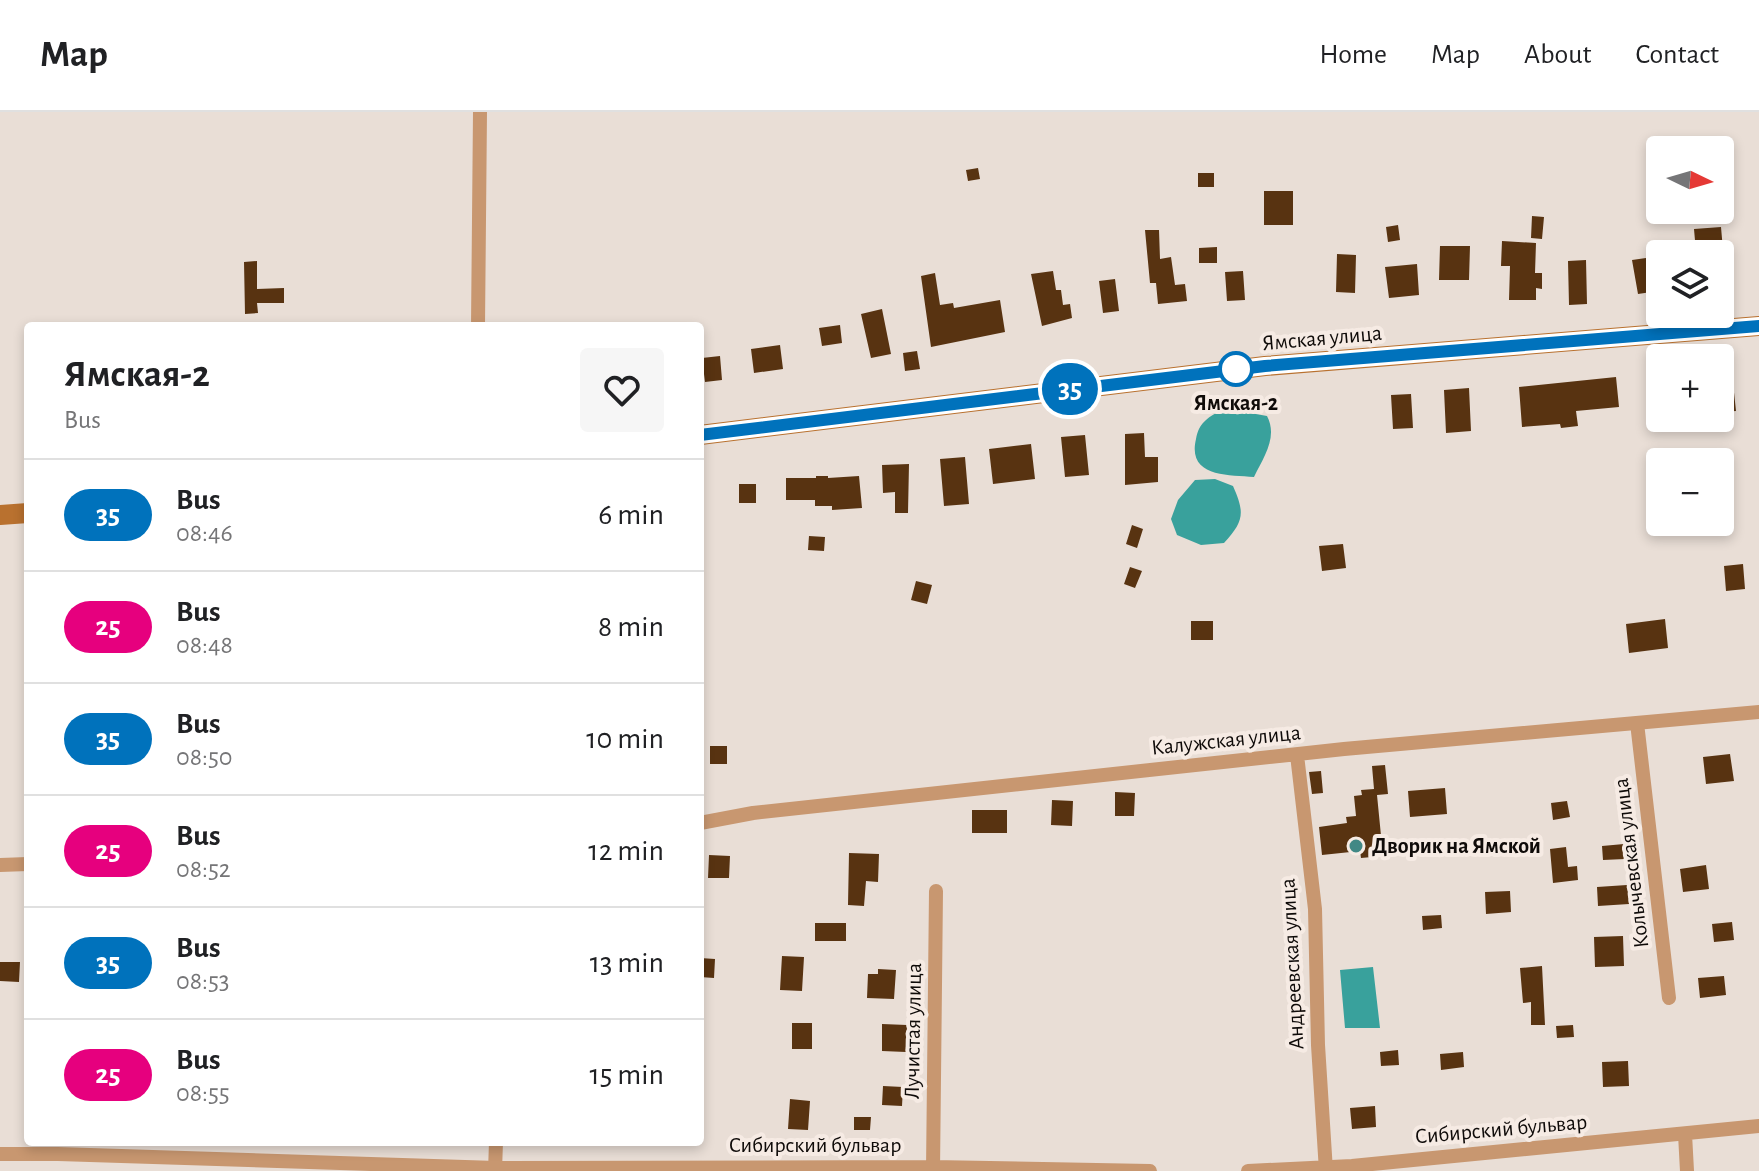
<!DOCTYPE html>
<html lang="en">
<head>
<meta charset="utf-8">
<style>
  body { margin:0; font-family:"Alegreya Sans",sans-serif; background:#f6f6f6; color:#202124; height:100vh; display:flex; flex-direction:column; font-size:30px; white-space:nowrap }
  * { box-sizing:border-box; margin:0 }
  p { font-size:26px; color:#757577 }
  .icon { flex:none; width:44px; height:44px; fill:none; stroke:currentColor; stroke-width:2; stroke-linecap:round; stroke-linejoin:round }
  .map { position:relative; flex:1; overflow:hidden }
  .panel { position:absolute; left:24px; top:210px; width:680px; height:824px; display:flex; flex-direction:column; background:#fff; border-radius:8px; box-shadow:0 4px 12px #0003 }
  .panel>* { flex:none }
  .badge { padding:0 16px; border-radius:26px; font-size:28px; line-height:52px }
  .needle { width:52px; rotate:95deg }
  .buttons { position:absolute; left:1646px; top:24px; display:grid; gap:16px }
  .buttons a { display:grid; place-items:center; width:88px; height:88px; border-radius:8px; background:#fff; box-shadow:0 4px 12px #0003; font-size:40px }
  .map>.badge { position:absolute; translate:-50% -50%; box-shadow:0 0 0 4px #fff }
  .round { display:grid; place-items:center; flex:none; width:84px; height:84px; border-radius:8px; background:#f6f6f6 }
  .headline { display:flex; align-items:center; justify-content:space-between; height:136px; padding:0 40px }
  h1 { font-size:38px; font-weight:600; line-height:60px }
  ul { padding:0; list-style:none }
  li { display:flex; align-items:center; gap:24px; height:112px; padding:0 40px; border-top:2px solid #e0e0e0 }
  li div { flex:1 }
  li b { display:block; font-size:30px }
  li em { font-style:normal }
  li .badge { min-width:88px; font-weight:700; text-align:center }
  header { display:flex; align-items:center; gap:48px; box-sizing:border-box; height:112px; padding:0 40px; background:#fff; border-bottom:2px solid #e0e0e0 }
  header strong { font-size:38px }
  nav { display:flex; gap:44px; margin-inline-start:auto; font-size:28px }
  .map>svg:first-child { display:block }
</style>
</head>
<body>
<header>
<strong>Map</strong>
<nav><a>Home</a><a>Map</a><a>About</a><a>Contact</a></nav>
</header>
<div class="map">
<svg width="1759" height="1059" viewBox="0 0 1759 1059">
  <rect width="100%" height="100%" fill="#e9ded6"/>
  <path fill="#39a19c" d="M1220,299H1239L1267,304C1278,325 1264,345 1254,365C1227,363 1187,365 1196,327C1199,311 1207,306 1220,299Z
    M1215,367L1233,374C1245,401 1244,409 1224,431L1201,433L1177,423L1171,407L1178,388L1195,368Z
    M1373,855L1380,916H1345L1340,858Z"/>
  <path fill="#583311" d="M978,56L980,67L968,69L966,58Z
    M1198,61H1214V75H1198Z
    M1264,79H1293V113H1264Z
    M1532,104L1544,105L1542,127L1531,126Z
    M1398,113L1400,128L1388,130L1386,115Z
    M1721,115L1723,138L1696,140L1694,117Z
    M1145,118H1159L1160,147L1171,145L1175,173L1185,172L1187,189L1158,192L1156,171H1150Z
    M1502,129L1536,131L1535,161H1542V177L1536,176V188H1509L1510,154H1501Z
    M1440,134H1470L1469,168H1439Z
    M1217,135V151H1199V136Z
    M1337,142L1356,143L1355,181L1336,180Z
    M1660,144V166L1656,167L1658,179L1638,182L1632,148Z
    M1586,148L1587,192L1569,193L1568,149Z
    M257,149V177L284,176V191H257L258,201L245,202L244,150Z
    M1417,152L1419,183L1389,186L1385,155Z
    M1053,159L1056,178H1061L1063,193L1070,192L1072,206L1042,214L1031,162Z
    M1243,159L1245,188L1227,189L1225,160Z
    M935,161L940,193L953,191L954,196L1000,188L1005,220L931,235L921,164Z
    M1733,163L1734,183L1720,184V165Z
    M1115,167L1119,199L1103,201L1099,169Z
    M882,197L891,242L871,246L861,202Z
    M840,213L842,231L822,234L819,216Z
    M780,233L783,257L754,261L751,237Z
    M917,239L920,257L905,259L903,241Z
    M720,244L722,268L705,270L702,246Z
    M1732,262L1736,299L1720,300V263Z
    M1616,265L1619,295L1576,299L1578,314L1561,316L1560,312L1522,315L1519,275Z
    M1469,276L1471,319L1446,321L1444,278Z
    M1411,282L1413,316L1393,317L1391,283Z
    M1144,321L1145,345H1158V370L1125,373V322Z
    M1085,323L1089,363L1065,365L1061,325Z
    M1031,332L1035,367L993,372L989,337Z
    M965,345L969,392L944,394L940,347Z
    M909,352L908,401H895V380L883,381L882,353Z
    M816,364H828V366L859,364L862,396L832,398V394H815V388H786V366H816Z
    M739,372H756V391H739Z
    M1132,413L1143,417L1137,436L1126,432Z
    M809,424L825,425L824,439L808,438Z
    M1343,432L1346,456L1322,459L1319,434Z
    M1743,452L1745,477L1726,479L1724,454Z
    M1130,455L1142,459L1135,476L1124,472Z
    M916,469L932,473L927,492L911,488Z
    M1665,507L1668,536L1629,541L1626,512Z
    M1191,509H1213V528H1191Z
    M710,634H727V652H710Z
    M1730,642L1734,669L1706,672L1703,645Z
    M1385,653L1388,682L1377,683L1383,744L1361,746L1360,739L1322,743L1319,715L1347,711L1346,705L1356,704L1354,684L1362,683L1361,678L1374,677L1372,654Z
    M1321,659L1323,681L1312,682L1309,660Z
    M1445,676L1447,702L1410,705L1408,679Z
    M1115,680L1135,681L1134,704H1115Z
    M1052,688L1073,689L1072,714L1051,713Z
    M1567,689L1570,705L1553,708L1551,691Z
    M972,698H1007V721H972Z
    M1624,732L1625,747L1603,748L1602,734Z
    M1566,735L1568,755L1577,754L1578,768L1553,771L1550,737Z
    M849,741L879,742L878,770L866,769L864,794L848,793Z
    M709,743L730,744L729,766H708Z
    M1706,753L1709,777L1683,780L1680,757Z
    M1627,773L1629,792L1598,794L1597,775Z
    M1510,779L1511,800L1486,802L1485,780Z
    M1441,803L1442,816L1423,818L1422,804Z
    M1732,810L1734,828L1714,830L1712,812Z
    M815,811H846V829H815Z
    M1623,824L1624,854L1595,855L1594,825Z
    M782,844L804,845L802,879L780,878Z
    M700,846L715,847L714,866L700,865Z
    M0,850H20L19,870L0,869Z
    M1542,854L1545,913H1531V890L1523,891L1520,856Z
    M878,857L896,858L894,887L867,886L868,862H878Z
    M1724,864L1726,883L1700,886L1698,866Z
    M792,911H812V937H792Z
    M882,912L907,913L906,940L882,939Z
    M1573,913L1574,925L1557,926L1556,914Z
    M1398,938L1399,953L1381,954L1380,940Z
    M1463,940L1464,955L1441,958L1440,942Z
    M1628,949L1629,974L1603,975L1602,950Z
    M883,974L903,975L902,994L882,993Z
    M790,987L810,989L808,1018L788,1017Z
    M1375,994L1376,1015L1352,1017L1350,996Z
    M854,1005H871L870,1018H854Z"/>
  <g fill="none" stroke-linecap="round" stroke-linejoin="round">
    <path stroke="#c89770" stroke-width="14" d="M478,214L480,0
      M1637,611L1669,886
      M1297,643L1315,797L1318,933L1326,1059
      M700,711L753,701L1344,637L1759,600
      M0,753L28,752
      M1685,1022L1687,1059
      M0,1042H58L496,1056L933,1055L1150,1059
      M495,1059L496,1030
      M933,1059L936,779
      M1248,1059L1352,1054L1759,1014"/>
    <path stroke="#b9712f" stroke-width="20" d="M700,323L1265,254L1759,214
      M0,403L28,401"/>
  </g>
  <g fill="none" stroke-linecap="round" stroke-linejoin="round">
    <defs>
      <path id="line" d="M700,323L1265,254L1759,214"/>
    </defs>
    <use href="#line" stroke="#fff" stroke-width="18"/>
    <use href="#line" stroke="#0072bc" stroke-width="12"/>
  </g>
  <circle fill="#fff" stroke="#0072bc" stroke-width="4" cx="1236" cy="257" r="16"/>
  <circle fill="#418885" stroke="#f6ebe4" stroke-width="3" cx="1356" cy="734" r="8"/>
  <g text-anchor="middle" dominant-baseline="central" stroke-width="8" stroke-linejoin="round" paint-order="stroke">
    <g font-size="22" fill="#0f0b09" stroke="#f6ebe4">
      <text transform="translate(1322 226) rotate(-5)">Ямская улица</text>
      <text transform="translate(1226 628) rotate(-6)">Калужская улица</text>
      <text transform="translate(1631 751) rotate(-97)">Колычевская улица</text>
      <text transform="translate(1292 852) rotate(-93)">Андреевская улица</text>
      <text transform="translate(913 919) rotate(-89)">Лучистая улица</text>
      <text transform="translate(1501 1017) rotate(-5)">Сибирский бульвар</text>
      <text x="815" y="1033">Сибирский бульвар</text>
    </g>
    <g font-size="22" font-weight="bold" fill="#0f0b09" stroke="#f6ebe4">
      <text x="1236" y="291">Ямская-2</text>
    </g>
    <g font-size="22" font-weight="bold" fill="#0f0b09" stroke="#f6ebe4" text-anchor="start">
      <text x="1372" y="734">Дворик на Ямской</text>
    </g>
  </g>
</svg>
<div class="buttons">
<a><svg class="needle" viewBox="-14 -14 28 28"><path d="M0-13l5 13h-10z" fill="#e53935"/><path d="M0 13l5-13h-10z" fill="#757577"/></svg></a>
<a><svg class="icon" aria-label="layers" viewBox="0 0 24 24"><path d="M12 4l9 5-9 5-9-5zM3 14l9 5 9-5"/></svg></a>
<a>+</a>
<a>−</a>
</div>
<b class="badge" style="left:1070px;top:277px;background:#0072bc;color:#fff">35</b>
<section class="panel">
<div class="headline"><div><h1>Ямская-2</h1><p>Bus</p></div><a class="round"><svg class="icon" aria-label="heart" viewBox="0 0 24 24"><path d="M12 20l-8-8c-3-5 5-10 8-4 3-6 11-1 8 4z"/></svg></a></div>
<ul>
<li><span class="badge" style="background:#0072bc;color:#fff">35</span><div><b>Bus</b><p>08:46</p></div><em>6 min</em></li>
<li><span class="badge" style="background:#e6007e;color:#fff">25</span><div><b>Bus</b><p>08:48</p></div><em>8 min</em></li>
<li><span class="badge" style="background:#0072bc;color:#fff">35</span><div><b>Bus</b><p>08:50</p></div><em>10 min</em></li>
<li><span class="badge" style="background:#e6007e;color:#fff">25</span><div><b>Bus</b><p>08:52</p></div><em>12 min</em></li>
<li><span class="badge" style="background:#0072bc;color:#fff">35</span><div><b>Bus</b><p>08:53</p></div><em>13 min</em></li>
<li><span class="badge" style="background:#e6007e;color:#fff">25</span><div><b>Bus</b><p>08:55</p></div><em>15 min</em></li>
</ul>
</section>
</div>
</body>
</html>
